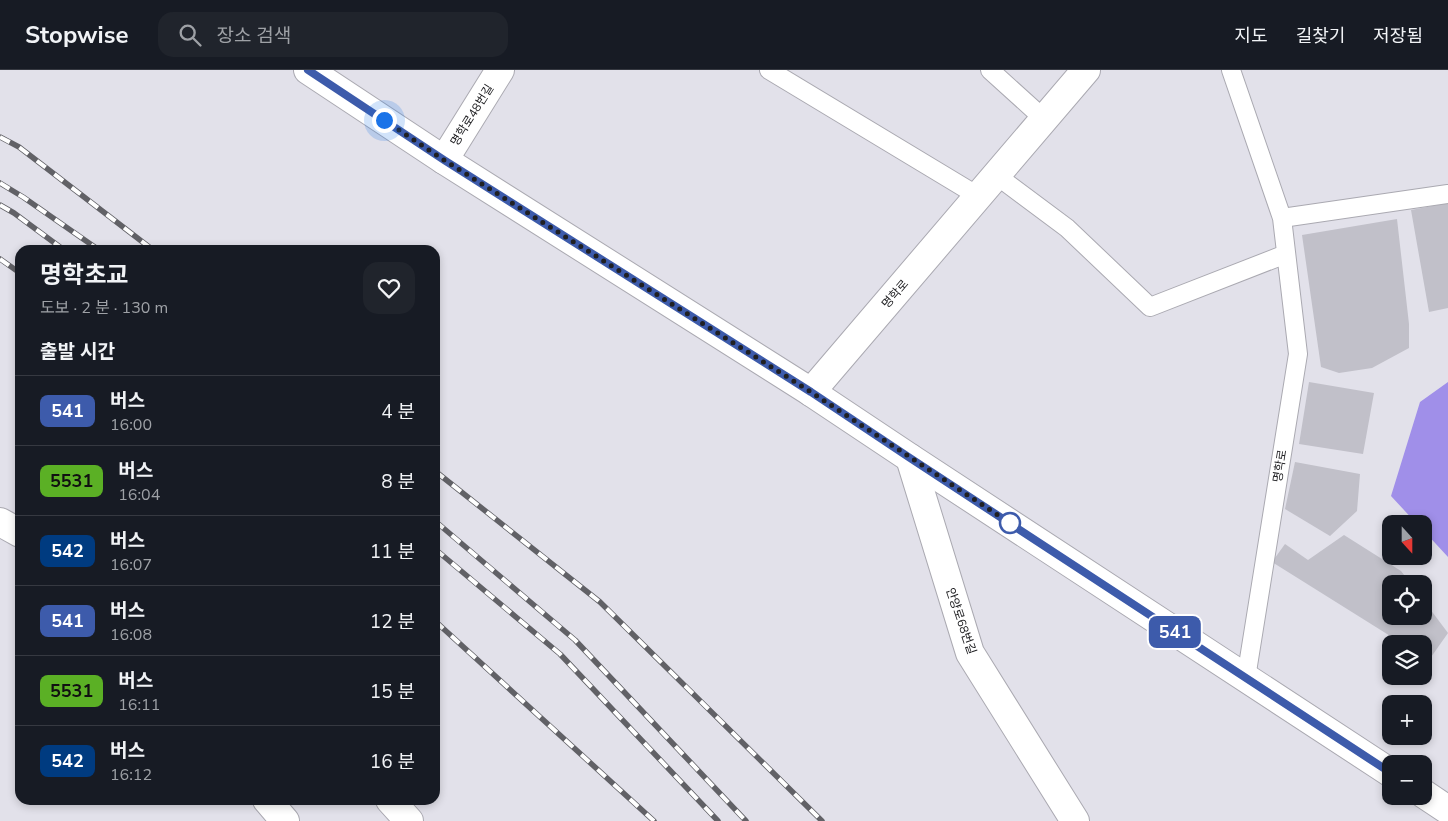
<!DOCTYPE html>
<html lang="ko">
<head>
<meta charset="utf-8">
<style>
  body { margin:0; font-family:"Nunito Sans","Noto Sans KR",sans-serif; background:#20242c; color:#f1f3f6; height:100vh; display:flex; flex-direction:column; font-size:19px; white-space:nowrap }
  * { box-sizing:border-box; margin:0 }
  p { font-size:16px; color:#9ea1a6 }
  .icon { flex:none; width:28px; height:28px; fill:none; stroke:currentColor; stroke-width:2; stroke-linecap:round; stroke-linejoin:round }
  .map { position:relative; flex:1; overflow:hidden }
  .drawer { position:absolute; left:15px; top:175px; width:425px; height:560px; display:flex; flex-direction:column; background:#171b24; border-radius:15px; box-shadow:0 2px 8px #0003 }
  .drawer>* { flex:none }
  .badge { padding:0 10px; border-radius:8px; font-size:18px; line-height:32px }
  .needle { width:32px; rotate:159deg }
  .controls { position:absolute; left:1382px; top:445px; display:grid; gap:10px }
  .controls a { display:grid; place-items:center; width:50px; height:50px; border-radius:10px; background:#171b24; box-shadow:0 2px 8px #0003; font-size:25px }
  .you { position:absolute; width:25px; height:25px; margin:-12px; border:4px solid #fff; border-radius:50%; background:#1a73e8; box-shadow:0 0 0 8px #1a73e833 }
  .map>.badge { position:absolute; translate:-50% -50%; box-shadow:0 0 0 2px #fff }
  h2 { padding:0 25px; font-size:19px; line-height:45px }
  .round { display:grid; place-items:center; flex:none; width:52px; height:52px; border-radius:15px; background:#20242c }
  .overview { display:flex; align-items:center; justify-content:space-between; height:85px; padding:0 25px }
  h1 { font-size:24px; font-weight:700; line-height:38px }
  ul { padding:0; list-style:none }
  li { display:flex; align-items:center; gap:15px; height:70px; padding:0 25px; border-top:1px solid #363941 }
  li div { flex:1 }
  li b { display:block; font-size:19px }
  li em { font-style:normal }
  li .badge { min-width:55px; font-weight:700; text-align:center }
  header { display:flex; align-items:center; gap:30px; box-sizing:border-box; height:70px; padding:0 25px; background:#171b24; border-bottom:1px solid #363941 }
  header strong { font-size:24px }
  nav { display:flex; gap:28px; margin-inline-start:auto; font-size:18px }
  .search { width:350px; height:45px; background:#20242c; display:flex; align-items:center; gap:12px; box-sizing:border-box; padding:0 18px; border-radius:15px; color:#9ea1a6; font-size:19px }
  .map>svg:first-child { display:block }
</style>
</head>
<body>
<header>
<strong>Stopwise</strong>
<div class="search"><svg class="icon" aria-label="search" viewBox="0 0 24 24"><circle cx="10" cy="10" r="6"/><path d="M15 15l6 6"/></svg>장소 검색</div>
<nav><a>지도</a><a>길찾기</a><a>저장됨</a></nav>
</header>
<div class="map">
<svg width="1448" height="751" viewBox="0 0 1448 751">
  <rect width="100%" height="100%" fill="#e2e1ea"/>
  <path fill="#a08fe9" d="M1448,312V487L1424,461V454H1417L1391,426L1420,332Z"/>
  <path fill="#c1c0c9" d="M1448,133V238L1429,242L1411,140Z
    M1397,149L1409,254V278L1372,298L1339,303L1321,297L1302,165Z
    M1309,312L1374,323L1363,384L1299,374Z
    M1295,392L1360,404L1357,441L1330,466L1285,439Z
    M1344,465L1401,501L1411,514H1391V546H1424V531L1448,563L1429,590L1424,586V574H1403L1272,492L1285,474L1308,490Z"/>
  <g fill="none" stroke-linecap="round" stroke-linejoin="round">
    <defs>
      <path id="lane" d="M769,0L978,126
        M990,0L1044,49
        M1231,0L1282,148L1298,284L1246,608
        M996,105L1067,158L1150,237L1286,184
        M1282,148L1448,124"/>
      <path id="street" d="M444,90L500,0
        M811,322L1086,0
        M910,388L970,583L1075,751"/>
      <path id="secondary" d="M308,0L444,90L811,322L910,388L1391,703
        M0,452L20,463
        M1424,724L1448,740
        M267,730L285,751
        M390,730L409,751"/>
    </defs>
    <use href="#lane" stroke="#aaa9b1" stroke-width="20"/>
    <use href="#street" stroke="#aaa9b1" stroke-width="30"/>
    <use href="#secondary" stroke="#aaa9b1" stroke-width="30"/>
    <use href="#lane" stroke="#fff" stroke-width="18"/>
    <use href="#street" stroke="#fff" stroke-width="28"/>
    <use href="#secondary" stroke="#fff" stroke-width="28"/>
    <defs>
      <path id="rail" d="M0,67L19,77L153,180
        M0,113L23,127L99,180
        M0,135L14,143L64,180
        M0,189L20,203
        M435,401L600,532L822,751
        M435,451L575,570L746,751
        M435,479L560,584L718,751
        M435,551L654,751"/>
    </defs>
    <use href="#rail" stroke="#616166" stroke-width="5.5"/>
    <use href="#rail" stroke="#fff" stroke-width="4" stroke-dasharray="11" stroke-linecap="butt"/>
  </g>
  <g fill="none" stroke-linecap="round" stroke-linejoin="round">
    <defs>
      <path id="line" d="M308,0L444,90L811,322L910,388L1391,703"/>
    </defs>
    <use href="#line" stroke="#fff" stroke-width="11"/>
    <use href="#line" stroke="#3d5bab" stroke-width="8"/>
    <path stroke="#202023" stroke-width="5" stroke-dasharray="0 9" d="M384,50L444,90L811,322L1010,453"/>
  </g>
  <circle fill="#fff" stroke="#3d5bab" stroke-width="2.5" cx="1010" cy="453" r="10"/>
  <g text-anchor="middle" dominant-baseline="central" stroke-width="4" stroke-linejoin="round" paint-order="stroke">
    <g font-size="12" fill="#202023" stroke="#fff">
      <text transform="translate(472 45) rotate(-58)">명학로48번길</text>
      <text transform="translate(895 224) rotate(-49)">명학로</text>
      <text transform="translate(1280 396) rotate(-81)">명학로</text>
      <text transform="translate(961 551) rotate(71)">안양로68번길</text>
    </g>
  </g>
</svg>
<div class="controls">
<a><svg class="needle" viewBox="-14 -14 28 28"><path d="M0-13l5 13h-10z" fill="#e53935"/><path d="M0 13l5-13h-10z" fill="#9ea1a6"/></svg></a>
<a><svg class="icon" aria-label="locate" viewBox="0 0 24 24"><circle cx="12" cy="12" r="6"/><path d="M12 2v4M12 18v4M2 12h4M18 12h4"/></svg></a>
<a><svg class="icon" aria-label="layers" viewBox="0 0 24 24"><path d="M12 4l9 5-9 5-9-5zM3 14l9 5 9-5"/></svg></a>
<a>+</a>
<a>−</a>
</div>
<div class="you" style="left:384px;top:50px"></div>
<b class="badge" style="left:1175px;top:562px;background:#3d5bab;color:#fff">541</b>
<section class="drawer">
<div class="overview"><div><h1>명학초교</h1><p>도보 · 2 분 · 130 m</p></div><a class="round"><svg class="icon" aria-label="heart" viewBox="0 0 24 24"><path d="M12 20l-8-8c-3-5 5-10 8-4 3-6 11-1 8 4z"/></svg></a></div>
<h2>출발 시간</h2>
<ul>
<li><span class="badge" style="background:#3d5bab;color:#fff">541</span><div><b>버스</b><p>16:00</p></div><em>4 분</em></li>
<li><span class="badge" style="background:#5bb025;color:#111">5531</span><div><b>버스</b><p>16:04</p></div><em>8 분</em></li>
<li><span class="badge" style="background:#003b80;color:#fff">542</span><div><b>버스</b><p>16:07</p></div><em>11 분</em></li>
<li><span class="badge" style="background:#3d5bab;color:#fff">541</span><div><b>버스</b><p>16:08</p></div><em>12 분</em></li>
<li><span class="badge" style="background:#5bb025;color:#111">5531</span><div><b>버스</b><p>16:11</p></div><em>15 분</em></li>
<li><span class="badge" style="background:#003b80;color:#fff">542</span><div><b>버스</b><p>16:12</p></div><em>16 분</em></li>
</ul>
</section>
</div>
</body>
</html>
